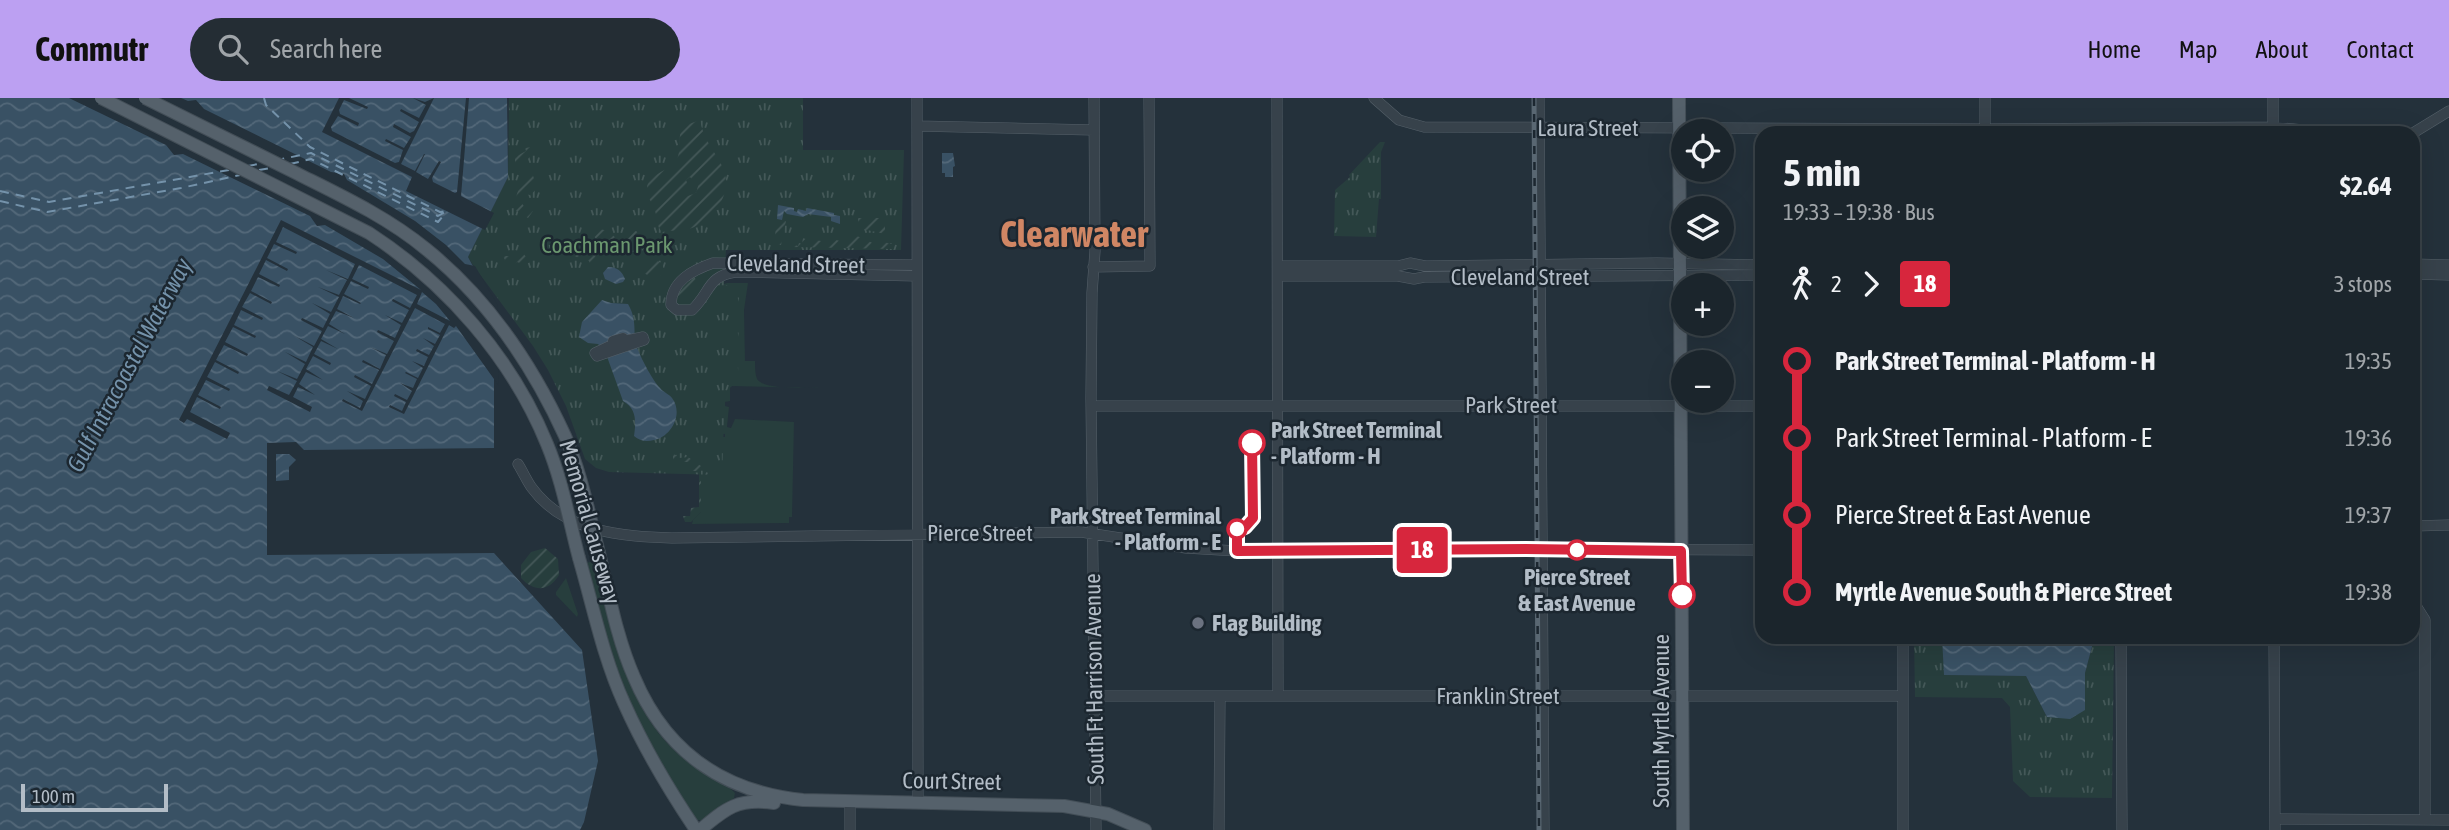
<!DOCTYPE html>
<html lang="en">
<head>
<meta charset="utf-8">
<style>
  body { margin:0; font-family:"Asap Condensed",sans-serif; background:#242d34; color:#f1f3f6; height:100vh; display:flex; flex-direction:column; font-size:26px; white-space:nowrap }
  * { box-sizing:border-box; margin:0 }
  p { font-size:23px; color:#a0a5a9 }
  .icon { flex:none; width:38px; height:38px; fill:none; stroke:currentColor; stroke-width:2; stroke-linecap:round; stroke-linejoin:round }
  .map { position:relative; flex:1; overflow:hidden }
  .details { position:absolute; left:1755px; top:28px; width:665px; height:518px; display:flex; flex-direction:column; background:#1b252c; border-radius:21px; box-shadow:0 7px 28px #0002,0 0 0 2px #394248 }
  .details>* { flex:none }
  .badge { padding:0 14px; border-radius:5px; font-size:24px; line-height:46px }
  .tools { position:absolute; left:1671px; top:21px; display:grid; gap:14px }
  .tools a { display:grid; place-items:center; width:63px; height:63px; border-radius:50%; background:#1b252c; box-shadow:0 7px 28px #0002,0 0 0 2px #394248; font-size:35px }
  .scale { position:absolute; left:21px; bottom:18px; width:147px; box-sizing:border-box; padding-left:7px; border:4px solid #b3bdc7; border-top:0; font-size:19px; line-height:24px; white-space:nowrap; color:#b3bdc7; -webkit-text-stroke:5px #1c2730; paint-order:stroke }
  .map>.badge { position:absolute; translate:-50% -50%; box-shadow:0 0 0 4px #fff }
  .legs { display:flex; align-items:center; gap:10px; height:77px; padding:0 28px; font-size:23px }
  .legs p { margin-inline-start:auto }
  .headline { display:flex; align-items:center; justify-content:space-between; height:119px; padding:0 28px }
  h1 { font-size:38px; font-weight:700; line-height:52px }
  ul { padding:0 28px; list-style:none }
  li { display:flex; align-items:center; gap:24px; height:77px; font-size:26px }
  li i { display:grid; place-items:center; width:10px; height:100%; margin:0 9px; background:currentColor }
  li i::after { content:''; width:18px; height:18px; margin:-9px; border:5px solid; border-radius:50%; background:#1b252c }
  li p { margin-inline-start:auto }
  li:first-child i { background:linear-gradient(#0000 50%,currentColor 0) }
  li:last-child i { background:linear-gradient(currentColor 50%,#0000 0) }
  header { display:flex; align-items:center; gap:42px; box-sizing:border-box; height:98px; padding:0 35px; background:#bca0f2; color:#111 }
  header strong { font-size:33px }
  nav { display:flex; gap:38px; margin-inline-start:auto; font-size:24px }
  .search { width:490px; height:63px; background:#242d34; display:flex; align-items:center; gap:18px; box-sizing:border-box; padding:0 24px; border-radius:38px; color:#a0a5a9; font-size:26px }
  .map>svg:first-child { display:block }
</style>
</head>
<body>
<header>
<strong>Commutr</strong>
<div class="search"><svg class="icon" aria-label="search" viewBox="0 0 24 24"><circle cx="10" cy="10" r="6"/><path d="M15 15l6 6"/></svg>Search here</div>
<nav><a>Home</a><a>Map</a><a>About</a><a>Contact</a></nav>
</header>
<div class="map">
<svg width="2449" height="732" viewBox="0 0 2449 732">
  <defs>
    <pattern id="park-tufts" width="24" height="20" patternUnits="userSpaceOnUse" patternTransform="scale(1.75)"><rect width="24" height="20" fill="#273e3d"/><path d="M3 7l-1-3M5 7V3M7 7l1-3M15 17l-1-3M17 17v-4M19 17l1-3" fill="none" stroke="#445858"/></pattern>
    <pattern id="garden-furrows" width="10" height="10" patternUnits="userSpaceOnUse" patternTransform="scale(1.75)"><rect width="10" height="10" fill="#273e3d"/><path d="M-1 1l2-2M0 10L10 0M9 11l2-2" fill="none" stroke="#445858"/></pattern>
    <pattern id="water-waves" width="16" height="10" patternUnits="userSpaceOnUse" patternTransform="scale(1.75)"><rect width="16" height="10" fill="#395164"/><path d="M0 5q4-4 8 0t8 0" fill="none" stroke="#536879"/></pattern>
  </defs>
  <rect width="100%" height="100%" fill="#24313b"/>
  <path fill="#273e3d" d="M727,185H748L744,212L745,263H755C755,269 755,276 757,281C765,293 805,289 819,290L730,288V303L725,304V308L729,309L727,329L731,330L735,321L794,324L792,419H789V425L692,426L693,422L701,414L698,338L725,339V336L696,335L724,186Z
    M594,463C612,530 624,606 677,655C687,663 697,672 708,678C717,684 728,687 735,695L734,700L702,722H697C666,678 639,631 620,580C607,542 597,503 586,465Z
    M566,480L578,516L577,519L556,497V494Z"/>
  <path fill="url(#park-tufts)" d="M509,0H803V52H904L901,152H726L724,187L739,188L738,283L725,294L722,377L609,374L596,370L585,361L566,308L548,272L533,248L473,167L468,159L508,79Z
    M1380,44H1385L1381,54V101H1379L1376,139L1334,138L1335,92L1350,79L1349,77Z
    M1914,539H1942L1945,577L2026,578L2047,619L2085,611V575L2093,545V539H2114L2112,700L2030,699L2013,683L2010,609L2002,600L1915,599Z"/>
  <path fill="url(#garden-furrows)" fill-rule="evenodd" d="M700,22C703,40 713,51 721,66C736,92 715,123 689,131C680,133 671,132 662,134C656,127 658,122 655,113C654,108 650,103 648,98C641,74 670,76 677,61C681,53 678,42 681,33L689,26ZM690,79L698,88L696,95L674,103L680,94L689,89L686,82Z
    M532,49L534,53L528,61L520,63L518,66L520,73L515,76V59L526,53L525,50Z
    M532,75C535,83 539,92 530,97L525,96L518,100L526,111L533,113L528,120L515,112C515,96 519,85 532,75Z
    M858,120H885V136L858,130Z
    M776,121L786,123L781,147L776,146L775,142Z
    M600,131L608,133L617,141L623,140L628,133H636L649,145C637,161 622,151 606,148L601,147L603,144L599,141L597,143L593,136Z
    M831,137L836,138V142L844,144L845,140H856V138L867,141L868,143L882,149L883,144L892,146V151L792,149V146L798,148L799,145L802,146L803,140L815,145L816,142L826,144L827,141H831Z
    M582,147L596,156L594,165L590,166L589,163L574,158L575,151Z
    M523,155L530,164L525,167L517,164L505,172L501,170L505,162L503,158H515Z
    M648,162H655L662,165L664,172L660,178L651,179L642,174L641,167Z
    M694,179L699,185L698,189L692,191L690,196L683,195L677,199C679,191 686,181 694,179Z
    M673,355L679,360L688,359L701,368V414L691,424H685L683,418H690L691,410L699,409V373H690L689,364H673Z
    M545,450L558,461L559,477C549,494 534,494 521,480V467L531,454Z"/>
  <path fill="url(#water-waves)" d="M0,0H507L508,79L468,159L494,207V350L304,352L296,344L267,345V457L494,455L582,552L598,663L584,724L580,732H0Z
    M942,55H953L955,68L953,69V79H945V75H942Z
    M778,107L794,110V113L797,114L798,111L806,113L807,110L834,115V117L840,118V126L831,123V119L808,116L803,119L787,116L784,113L782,122L777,121Z
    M608,169C617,169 622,173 625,181L623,184L616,186L605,181L603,175Z
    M602,202L611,205L628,206C639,225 631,237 638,252C642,262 653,283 660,290C663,294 669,296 672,300C684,316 671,339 654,342C646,344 640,343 634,338C636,324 637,311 623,303L605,253L598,246L588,245L579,239L582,224Z
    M276,356H289L296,362L289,369V382L276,383Z
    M1942,539H2093V545L2085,575V612L2070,621L2047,619L2026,578L1944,577Z"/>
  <path fill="#24313b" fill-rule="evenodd" d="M69,0H181L188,3L196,2L204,11L331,74L344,76L347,82L415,123L446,147L465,166L475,168L497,206L499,288L456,228L454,230L449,227L404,316L389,309L390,307L402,313L406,304L394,298L395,296L407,302L412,293L400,285L413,290L417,281L405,275L406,274L418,280L423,270L412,263L424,268L428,259L416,253L417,251L429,257L434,248L423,240L435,246L440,237L428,231V229L440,235L445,226L415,210L362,313L342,303L343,301L360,310L363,303L347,293L365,301L371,288L354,279L355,277L372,286L379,272L362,264L363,262L380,271L386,257L370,249L387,256L394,243L377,234L378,232L395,240L401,227L385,217L402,225L409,212L392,203L393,201L410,210L417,197L359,167L352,181L369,189L368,191L351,183L344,196L361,205L360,206L343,198L337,211L354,220L336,213L329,226L345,236L328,228L321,241L338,251L321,243L314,256L331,265L330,267L313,258L306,271L323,282L306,274L299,286L315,297L298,289L293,299L312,309L310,314L267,292L269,288L289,297L297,283L277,273L297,281L305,266L285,254L306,264L313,249L293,237L314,248L322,233L301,222L302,220L323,230L330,216L312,205L331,214L339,199L318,189L339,197L347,182L326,172L348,181L355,166L283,129L276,144L297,154L296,156L274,146L267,160L288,171L287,173L266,162L259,176L280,187L279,189L258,179L251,193L272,204L271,206L250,195L242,209L263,220L262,222L241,212L234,227L256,238L255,240L233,229L225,244L248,256L247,258L224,247L216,262L239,274L238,276L215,264L207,279L230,291L229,293L206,282L198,297L221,309L220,311L197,299L190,314L230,335L227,341L187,321L184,325L179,322L281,122L421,192L383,161L325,127L317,128L310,118L183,56L174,57L166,47ZM422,194L436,206L450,223L417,206Z
    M339,0H349L368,9L367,11L344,2L339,12L340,16L359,25L358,28L338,18L331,29L332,33L395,65L399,64L403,52L385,43L386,41L404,50L411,39L393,29L394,26L410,35L414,33L419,24L400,13L401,11L419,20L426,7L413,0L425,4L434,0L401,66L415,73L424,56H425L416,74L428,81L439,63L441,64L432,80L433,84L455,95L457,94L466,0H469L461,98L494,115L485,132L406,93L412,79L322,34Z"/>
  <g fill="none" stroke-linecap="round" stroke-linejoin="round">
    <path stroke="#7492aa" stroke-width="2" stroke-dasharray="9 7" stroke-linecap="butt" d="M264,0L266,7L310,49L440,114L447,113L438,118L311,55L282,61
      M290,66L311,61L438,124L444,117
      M248,68L263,65
      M259,72L271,70
      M0,93L49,104L229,72
      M0,103L47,114L181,90L240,77"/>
    <defs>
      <path id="minor" d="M917,0L918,703
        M1094,0L1095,153L1092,195L1091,300L1096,732
        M1277,0L1278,598
        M1374,0L1399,22L1424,29L1985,31L2273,29L2335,35
        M1539,0L1544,732
        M1985,0V34
        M2273,0V34
        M917,28L1094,32
        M2413,35L2449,13
        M2413,166L2449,167
        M917,167L713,165C693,172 671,183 671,207L677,212H692C711,194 707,178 736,174L917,178
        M1278,168H1398L1410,165L1425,168L1657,165L1762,167
        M1093,169L1150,168L1149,0
        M2413,176L2449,177
        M1278,178H1398L1414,181L1424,179L1762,177
        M643,239L624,243L623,240L613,243L614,246L595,255L597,258L644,242
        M1091,308H1762
        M518,366C523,374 527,383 532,390C565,435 622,438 672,440L1081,434L1186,450L1237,453L1526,451L1762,452
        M2413,428L2449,427
        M2413,503L2425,522V722
        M2121,539L2122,732
        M2274,539L2275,732
        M1094,598H1903
        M850,703V732
        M2275,721L2449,722
        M1219,732L1220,598
        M1903,732V539"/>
      <path id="major" d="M1679,0L1683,732
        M599,455C609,496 617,541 634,579C665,653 723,694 803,702L1064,708L1108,716L1145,732
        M579,460C593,508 603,559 624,605C644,650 669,692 696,732
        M700,732C726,710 738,700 774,705"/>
    </defs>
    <use href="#minor" stroke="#556069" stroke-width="11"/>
    <use href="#major" stroke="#434e57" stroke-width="14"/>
    <use href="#minor" stroke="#37424b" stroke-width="10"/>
    <use href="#major" stroke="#55616b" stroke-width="12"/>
    <defs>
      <path id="rail" d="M1534,0L1539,732"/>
    </defs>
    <use href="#rail" stroke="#596772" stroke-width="5"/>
    <use href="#rail" stroke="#1c2730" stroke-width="2.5" stroke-dasharray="8" stroke-linecap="butt"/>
    <defs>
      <path id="major-bridge" d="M101,0L369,135C446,185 512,260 547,346C562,382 569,422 579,460
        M145,0C196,25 247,51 298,76C342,98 387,119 426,151C487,200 532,266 565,338C581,374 589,416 599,455"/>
    </defs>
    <use href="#major-bridge" stroke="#434e57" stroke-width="14" stroke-linecap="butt"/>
    <use href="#major-bridge" stroke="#55616b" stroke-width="12"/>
  </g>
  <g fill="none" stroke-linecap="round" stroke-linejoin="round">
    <defs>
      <path id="line-1" d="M1252,345L1253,420L1245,429L1237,431V453L1526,451L1681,453L1682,497"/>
    </defs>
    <use href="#line-1" stroke="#fff" stroke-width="16"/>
    <use href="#line-1" stroke="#d7263d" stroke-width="10"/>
  </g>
  <g fill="#fff" stroke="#d7263d" stroke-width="3.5">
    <circle cx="1252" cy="345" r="12"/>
    <circle cx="1237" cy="431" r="9"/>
    <circle cx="1577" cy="452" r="9"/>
    <circle cx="1682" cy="497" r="12"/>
  </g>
  <circle fill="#6b7280" stroke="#1c2730" stroke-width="2.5" cx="1198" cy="525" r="7"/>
  <g text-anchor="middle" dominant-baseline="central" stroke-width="5" stroke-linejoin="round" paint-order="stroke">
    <g font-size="23" fill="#b3bdc7" stroke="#1c2730">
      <text x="1588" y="30">Laura Street</text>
      <text transform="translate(796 166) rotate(1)">Cleveland Street</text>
      <text x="1520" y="179">Cleveland Street</text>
      <text x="1511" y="307">Park Street</text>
      <text transform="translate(590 424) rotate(74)">Memorial Causeway</text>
      <text x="980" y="435">Pierce Street</text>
      <text transform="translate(1094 581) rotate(-91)">South Ft Harrison Avenue</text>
      <text x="1498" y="598">Franklin Street</text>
      <text transform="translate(1661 623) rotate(-90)">South Myrtle Avenue</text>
      <text transform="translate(952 683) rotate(1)">Court Street</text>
    </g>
    <g font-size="23" fill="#6b976f" stroke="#1c2730">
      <text x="607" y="147">Coachman Park</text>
    </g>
    <g font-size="23" font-weight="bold" fill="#b3bdc7" stroke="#1c2730" text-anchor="start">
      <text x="1271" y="332">Park Street Terminal<tspan x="1271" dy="26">- Platform - H</tspan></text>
      <text x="1221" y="418" text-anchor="end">Park Street Terminal<tspan x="1221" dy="26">- Platform - E</tspan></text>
      <text x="1577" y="479" text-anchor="middle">Pierce Street<tspan x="1577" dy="26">&amp; East Avenue</tspan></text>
    </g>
    <g font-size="23" font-weight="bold" fill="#b3bdc7" stroke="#1c2730" text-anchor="start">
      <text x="1212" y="525">Flag Building</text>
    </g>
    <g font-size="24" font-style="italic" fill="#7492aa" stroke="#1c2730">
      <text transform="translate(129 267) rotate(-62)">Gulf Intracoastal Waterway</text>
    </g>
    <g font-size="37" font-weight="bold" fill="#d08664" stroke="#1c2730">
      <text x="1074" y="135">Clearwater</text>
    </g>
  </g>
</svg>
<div class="tools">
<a><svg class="icon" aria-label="locate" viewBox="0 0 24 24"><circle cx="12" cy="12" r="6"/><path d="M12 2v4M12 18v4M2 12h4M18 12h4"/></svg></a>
<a><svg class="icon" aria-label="layers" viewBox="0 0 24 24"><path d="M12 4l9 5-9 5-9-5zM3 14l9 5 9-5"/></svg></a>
<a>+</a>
<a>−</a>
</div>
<div class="scale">100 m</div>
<b class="badge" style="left:1422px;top:452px;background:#d7263d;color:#fff">18</b>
<section class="details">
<div class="headline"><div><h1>5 min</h1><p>19:33 – 19:38 · Bus</p></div><b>$2.64</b></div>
<div class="legs"><svg class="icon" aria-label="walk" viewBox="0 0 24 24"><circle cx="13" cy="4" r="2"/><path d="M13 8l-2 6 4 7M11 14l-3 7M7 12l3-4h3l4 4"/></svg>2<svg class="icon" aria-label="forward" viewBox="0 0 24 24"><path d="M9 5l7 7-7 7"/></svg><b class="badge" style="background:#d7263d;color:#fff">18</b><p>3 stops</p></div>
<ul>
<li><i style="color:#d7263d"></i><b>Park Street Terminal - Platform - H</b><p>19:35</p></li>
<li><i style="color:#d7263d"></i><span>Park Street Terminal - Platform - E</span><p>19:36</p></li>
<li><i style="color:#d7263d"></i><span>Pierce Street &amp; East Avenue</span><p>19:37</p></li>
<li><i style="color:#d7263d"></i><b>Myrtle Avenue South &amp; Pierce Street</b><p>19:38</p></li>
</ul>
</section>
</div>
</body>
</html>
